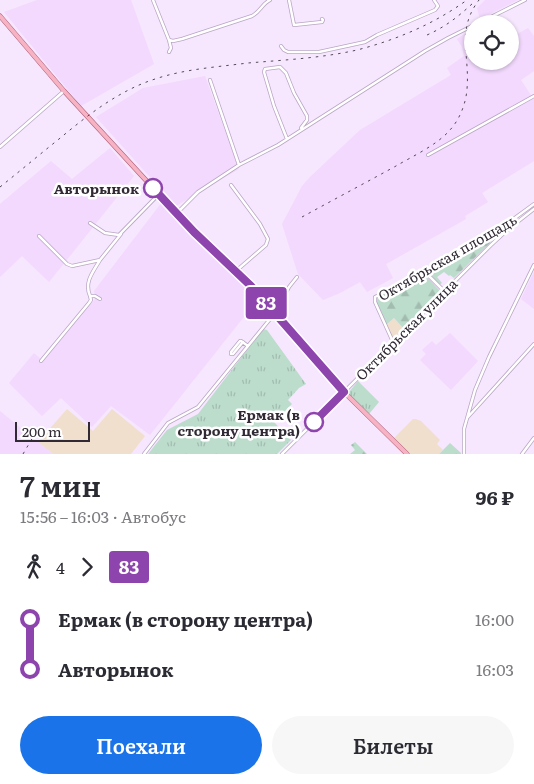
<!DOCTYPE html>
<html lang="ru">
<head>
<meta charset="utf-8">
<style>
  body { margin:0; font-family:Literata,serif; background:#f7f7f7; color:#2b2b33; height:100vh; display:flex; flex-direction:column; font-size:19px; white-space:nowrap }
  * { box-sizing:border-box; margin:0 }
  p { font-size:16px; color:#7c7c81 }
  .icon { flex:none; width:28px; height:28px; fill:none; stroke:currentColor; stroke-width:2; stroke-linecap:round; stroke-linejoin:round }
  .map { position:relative; height:454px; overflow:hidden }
  .panel { display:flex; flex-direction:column; background:#fff; flex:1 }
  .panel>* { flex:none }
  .badge { padding:0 10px; border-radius:4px; font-size:18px; line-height:32px }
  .fabs { position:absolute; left:464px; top:15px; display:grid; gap:10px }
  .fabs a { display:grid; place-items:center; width:55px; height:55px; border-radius:50%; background:#fff; box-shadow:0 1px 4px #0004; font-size:25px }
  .scale { position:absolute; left:15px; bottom:12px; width:75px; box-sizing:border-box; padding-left:5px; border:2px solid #312a35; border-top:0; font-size:14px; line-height:18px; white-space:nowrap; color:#312a35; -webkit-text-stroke:4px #fff; paint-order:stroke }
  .map>.badge { position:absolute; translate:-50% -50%; box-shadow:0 0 0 2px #fff }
  .legs { display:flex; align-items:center; gap:8px; height:55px; padding:0 20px; font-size:16px }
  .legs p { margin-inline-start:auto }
  .summary { display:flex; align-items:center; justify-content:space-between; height:85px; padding:0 20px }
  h1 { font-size:28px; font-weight:600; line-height:38px }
  .cta { display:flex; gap:10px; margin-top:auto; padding:10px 20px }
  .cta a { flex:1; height:58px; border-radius:30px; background:#1a73e8; color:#fff; font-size:20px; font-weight:600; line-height:58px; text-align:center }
  .cta a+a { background:#f7f7f7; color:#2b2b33 }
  ul { padding:0 20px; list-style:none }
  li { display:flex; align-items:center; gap:18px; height:50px; font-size:19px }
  li i { display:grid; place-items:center; width:8px; height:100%; margin:0 6px; background:currentColor }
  li i::after { content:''; width:12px; height:12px; margin:-6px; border:4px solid; border-radius:50%; background:#fff }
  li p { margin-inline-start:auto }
  li:first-child i { background:linear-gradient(#0000 50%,currentColor 0) }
  li:last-child i { background:linear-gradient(currentColor 50%,#0000 0) }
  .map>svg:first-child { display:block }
</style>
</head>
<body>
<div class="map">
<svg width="534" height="454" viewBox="0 0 534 454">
  <defs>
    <pattern id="forest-firs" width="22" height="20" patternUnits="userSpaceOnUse" patternTransform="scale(1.25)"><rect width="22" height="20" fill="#bcdccc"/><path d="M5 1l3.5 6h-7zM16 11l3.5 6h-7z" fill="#a2bdb0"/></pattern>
    <pattern id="park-tufts" width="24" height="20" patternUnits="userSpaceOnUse" patternTransform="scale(1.25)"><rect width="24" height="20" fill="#bcdccc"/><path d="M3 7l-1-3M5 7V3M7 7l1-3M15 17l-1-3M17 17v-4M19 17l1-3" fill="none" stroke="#a2bdb0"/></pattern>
  </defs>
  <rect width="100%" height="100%" fill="#f6e6fe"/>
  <path fill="#f1dfce" d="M394,318L404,329L393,340L386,325Z
    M67,409L93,431L112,409L145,436L131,454H53L38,442Z
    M413,419H416L421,421L440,440L437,444L443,450L439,454H409L393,439Z"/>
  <path fill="#f2d9fd" d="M37,0H131L154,64L81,106L4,12Z
    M485,0H518L480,19L477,8Z
    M528,28L534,36V71L521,80L534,100V161L482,193L488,202L465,216L466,219L386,264L393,278L367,292L360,282L340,293L323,300L298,274L282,224L302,186L310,177L360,130L451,75L447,68L464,56L462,47L457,39L472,29V61H510V38Z
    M205,76L239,169L176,206L96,117L143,88Z
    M110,148L134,176L49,282L22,256L0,277V204L51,161L72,179Z
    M162,202L259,298L150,435L111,406L92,427L61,398L42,416L9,383L34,353L43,361L95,299L94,291Z
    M534,272V309L521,299Z
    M450,333L478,361L451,390L420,360L426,354L422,350L432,341L436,345Z
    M0,411L38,442L53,454H0Z"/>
  <path fill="url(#forest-firs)" d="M494,233L492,241L454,278L450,275L449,276L444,272L437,277L442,283L439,285L430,274V272L461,255Z
    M423,275L426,276L441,292L404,329L394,318L386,325L375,299L377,297Z
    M355,442L367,454H350L355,450L351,445Z"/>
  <path fill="url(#park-tufts)" d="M263,329L267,330L306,384L299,388L288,400L292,404L274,422L291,440L277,454H148L167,430L198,414Z
    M358,381L379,402L369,414L351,397L349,392Z
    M450,443L461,453V454H439Z"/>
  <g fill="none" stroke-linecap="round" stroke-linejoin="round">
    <defs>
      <path id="minor" d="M153,0L169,40L171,48L169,52
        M289,0L294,25L322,22L323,20L322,19
        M477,24L525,0
        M169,40L173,41L182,39L252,16C260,12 262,4 270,0
        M281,46L284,50L288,52H319L365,42L377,35L435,10L438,6L434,0
        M210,80L239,165
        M287,139L274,106L264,72L265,69L280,67L286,73L294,93L307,116V120L301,128
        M0,147L64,91
        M428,155L534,96
        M231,185L260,224L268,239L266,245L236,271
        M177,213L198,192L239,165L278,145L425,51L448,38L472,26
        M90,223L105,233L119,235L159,194
        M39,236L67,264L72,266L100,260L121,234
        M100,260C93,272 84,282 90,296H95L100,299
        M426,273L444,291
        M243,342L233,354H231V352L240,341H241L248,346
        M393,342L375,302V297L452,258L508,223L534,204
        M41,361L89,303L91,300L90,296
        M467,418L534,344
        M144,454L168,423L198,407L275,313L289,287L297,277
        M282,454L491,245L506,231L534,209
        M464,454V429L475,390L489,357L534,265
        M522,454L534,438"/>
      <path id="major" d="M0,16L64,91L176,213L194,232L251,286L347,395L407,454"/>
    </defs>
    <use href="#minor" stroke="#b9a6c3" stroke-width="4"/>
    <use href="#major" stroke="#ae6178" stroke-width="5"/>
    <use href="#minor" stroke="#fff" stroke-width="2.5"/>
    <use href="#major" stroke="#f7b2c4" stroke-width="4"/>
    <path stroke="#524a57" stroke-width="1" stroke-dasharray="2.5 5" stroke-linecap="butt" d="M427,35C445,27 458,17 473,3
      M0,187C20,171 39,155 59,139C88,115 118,91 155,79C185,69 217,67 248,63C284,60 322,58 357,50C396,40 434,24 467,0
      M302,217C333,200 365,183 396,166C413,156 437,145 450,130C460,119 466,103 467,89C470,55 456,30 479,0
      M23,454L36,432"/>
  </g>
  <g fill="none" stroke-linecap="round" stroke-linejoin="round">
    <defs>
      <path id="line-1" d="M153,188L194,232L251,286L344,392L314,422"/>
    </defs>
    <use href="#line-1" stroke="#fff" stroke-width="11"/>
    <use href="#line-1" stroke="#8e44ad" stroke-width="8"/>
  </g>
  <g fill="#fff" stroke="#8e44ad" stroke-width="2.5">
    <circle cx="153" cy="188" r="9"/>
    <circle cx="314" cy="422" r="9"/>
  </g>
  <g text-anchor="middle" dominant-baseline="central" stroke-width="5" stroke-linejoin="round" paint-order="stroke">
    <g font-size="14" font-weight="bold" fill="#312a35" stroke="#fff" text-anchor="end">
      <text x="139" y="188">Авторынок</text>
      <text x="300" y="414">Ермак (в<tspan x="300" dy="16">сторону центра)</tspan></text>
    </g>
    <g font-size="14" fill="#312a35" stroke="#fff">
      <text transform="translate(447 257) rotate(-30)">Октябрьская площадь</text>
      <text transform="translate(406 329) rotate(-45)">Октябрьская улица</text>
    </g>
  </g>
</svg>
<div class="fabs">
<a><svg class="icon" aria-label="locate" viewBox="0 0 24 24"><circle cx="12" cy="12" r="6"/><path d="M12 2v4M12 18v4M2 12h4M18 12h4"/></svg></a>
</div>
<div class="scale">200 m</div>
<b class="badge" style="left:266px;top:303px;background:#8e44ad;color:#fff">83</b>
</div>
<section class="panel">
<div class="summary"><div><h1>7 мин</h1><p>15:56 – 16:03 · Автобус</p></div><b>96 ₽</b></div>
<div class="legs"><svg class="icon" aria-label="walk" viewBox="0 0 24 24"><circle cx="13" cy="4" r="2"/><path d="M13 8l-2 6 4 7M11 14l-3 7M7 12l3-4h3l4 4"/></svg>4<svg class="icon" aria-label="forward" viewBox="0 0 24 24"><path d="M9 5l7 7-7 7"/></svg><b class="badge" style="background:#8e44ad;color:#fff">83</b></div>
<ul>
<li><i style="color:#8e44ad"></i><b>Ермак (в сторону центра)</b><p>16:00</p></li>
<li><i style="color:#8e44ad"></i><b>Авторынок</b><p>16:03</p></li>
</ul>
<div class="cta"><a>Поехали</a><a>Билеты</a></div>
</section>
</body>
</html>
